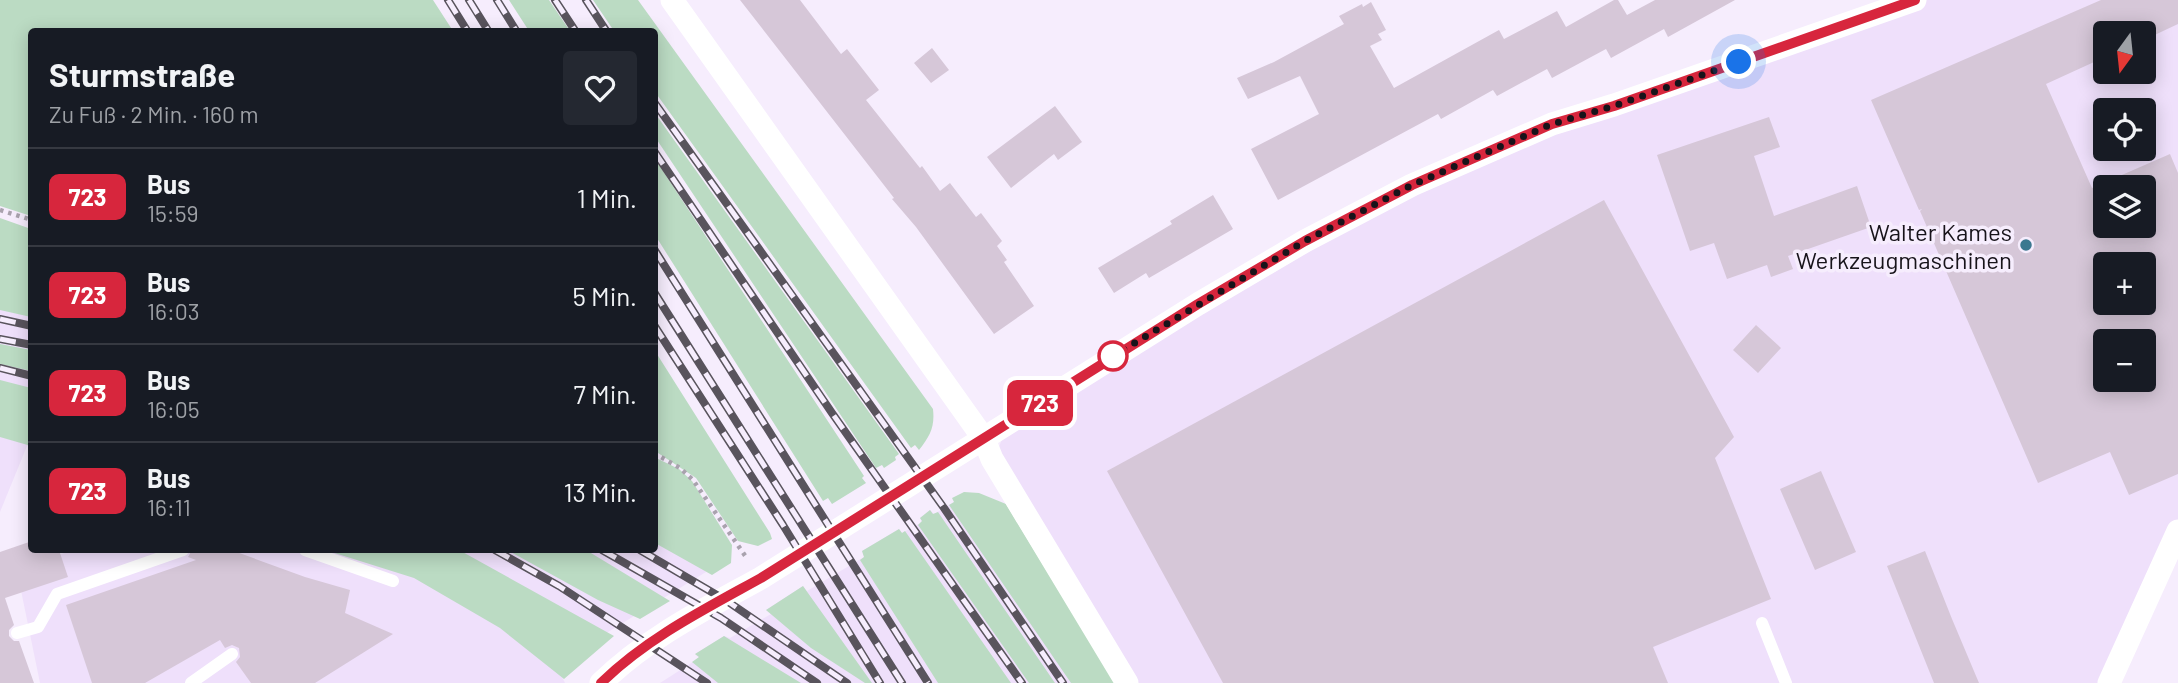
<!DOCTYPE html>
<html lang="de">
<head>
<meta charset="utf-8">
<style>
  body { margin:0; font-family:Barlow,sans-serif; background:#242831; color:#f1f3f6; height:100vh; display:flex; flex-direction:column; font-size:26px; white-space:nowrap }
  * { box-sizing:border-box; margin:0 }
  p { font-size:23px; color:#9ea1a6 }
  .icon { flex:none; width:38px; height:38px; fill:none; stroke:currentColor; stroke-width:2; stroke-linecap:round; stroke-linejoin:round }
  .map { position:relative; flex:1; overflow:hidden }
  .side { position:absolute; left:28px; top:28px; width:630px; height:525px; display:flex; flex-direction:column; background:#171b24; border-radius:7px; box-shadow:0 4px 18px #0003 }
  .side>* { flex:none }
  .badge { padding:0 14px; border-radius:10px; font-size:24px; line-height:46px }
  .needle { width:46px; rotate:195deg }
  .tools { position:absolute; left:2093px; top:21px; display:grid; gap:14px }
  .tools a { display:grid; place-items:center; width:63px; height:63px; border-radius:7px; background:#171b24; box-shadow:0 4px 18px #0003; font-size:35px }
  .you { position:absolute; width:35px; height:35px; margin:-18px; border:5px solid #fff; border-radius:50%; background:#1a73e8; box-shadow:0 0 0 10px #1a73e833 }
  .map>.badge { position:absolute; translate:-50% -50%; box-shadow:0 0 0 4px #fff }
  .round { display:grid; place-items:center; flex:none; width:74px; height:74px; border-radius:7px; background:#242831 }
  .overview { display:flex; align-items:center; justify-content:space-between; height:119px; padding:0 21px }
  h1 { font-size:33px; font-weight:700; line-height:52px }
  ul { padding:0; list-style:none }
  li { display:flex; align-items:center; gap:21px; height:98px; padding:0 21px; border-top:2px solid #363941 }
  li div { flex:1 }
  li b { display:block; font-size:26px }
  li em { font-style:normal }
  li .badge { min-width:77px; font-weight:700; text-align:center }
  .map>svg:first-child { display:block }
</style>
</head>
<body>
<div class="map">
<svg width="2178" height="683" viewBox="0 0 2178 683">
  <rect width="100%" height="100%" fill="#f6edfd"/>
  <path fill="#efe0fb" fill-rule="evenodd" d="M1927,0H2178V526L2108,683H1130L995,458L1006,428L1417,189L1614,110ZM2105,33H2144V72H2105ZM2105,110H2144V149H2105ZM2105,187H2144V226H2105ZM2105,264H2144V303H2105ZM2105,341H2144V380H2105Z
    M0,259L32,267L31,446H27L0,512Z
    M655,461L706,572L608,632L561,675L565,683H40L17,571L72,550H654Z
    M954,502L1102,683H660L699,658L695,654L724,636L730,638L771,614L766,610L803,586L807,591L864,557L862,551L899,529L902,533L922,522L920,518L930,510L934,514Z"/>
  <path fill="#bbdbc3" d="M0,0H433L453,31L32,32L31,216L0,206Z
    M509,0H549L570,31H529Z
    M593,0H638L933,409C935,427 930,436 919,450L915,445L911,448L655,92L654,32L614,31Z
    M654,112L899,454L895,457L896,460L884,468L882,465L876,468L655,137Z
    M655,159L864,476L862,478L866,483L832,504L828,498L823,501L655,235Z
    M0,218L31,229V317L0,310Z
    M0,344L31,350V371L0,364Z
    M655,351L770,533L772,539L758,546L738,541L696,478L655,451Z
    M0,380L31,388V446L0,437Z
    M654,457L679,469L692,481L732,545L731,563L712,575L655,543Z
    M964,492L979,493L1006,504L1115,683H1071L949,505L954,502L952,498Z
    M930,510L933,514L938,512L1055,683H1029L918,525L922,521L920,518Z
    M899,529L902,533L905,531L1011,683H938L860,560L864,557L862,551Z
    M325,550H459L614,636L564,679L500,628L414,578Z
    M507,550H586L670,601L640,619L598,600Z
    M803,586L872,683H873H865L811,648L766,610Z
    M724,636L801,683H718L692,662L699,657L695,654Z"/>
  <path fill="#d6c7d8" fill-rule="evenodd" d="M740,0H800L841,54L847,49L879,90L866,100L920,168L922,166L940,191L950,183L976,217L981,213L1002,241L997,246L1007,260L1004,262L1034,306L994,334L916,227L892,199L894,198Z
    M1614,0H1618L1627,15L1655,0H1735L1668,37L1664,29L1611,58L1606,49L1552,78L1547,69L1497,96L1493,90L1441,119L1438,114L1278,200L1251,149L1319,114L1300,76L1248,99L1237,78L1274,62L1344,24L1339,16L1362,4L1363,7L1371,2L1386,30L1378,34L1382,40L1370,46L1394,88L1499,30L1504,39L1557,11L1566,27Z
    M2101,0H2178V24L2144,40V33H2105V57L2046,84L2092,188L2170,154L2178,173V474L2129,495L2110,452L2038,483L1920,211L1922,209L1919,210L1871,100ZM2105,187H2144V226H2105ZM2105,264H2144V303H2105ZM2105,341H2144V380H2105Z
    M932,48L949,70L931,83L914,63Z
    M1055,106L1082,142L1058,160L1054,154L1011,188L987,157Z
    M1769,117L1780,147L1754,156L1774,216L1857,186L1871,227L1788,256L1793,269L1771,277L1767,265L1727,279L1714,243L1690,251L1657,155Z
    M1213,195L1233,229L1149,278L1146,273L1114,293L1098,268L1172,224L1170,221Z
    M1604,200L1734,437L1715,458L1771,599L1653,647L1668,683H1223L1107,471Z
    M1756,325L1781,348L1758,373L1733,350Z
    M1821,471L1856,552L1815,570L1780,489Z
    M32,541V550H59L68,577L5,598L14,625L9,630V636L14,641H19L34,683H0V552Z
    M192,550H231L305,577L350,590L345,613L393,634L315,683H251L236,662L240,657L239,648L232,645L225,648L220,640L145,683H92L66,605L196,560L188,557Z
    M1925,551L1952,619L1979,683H1934L1887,566Z"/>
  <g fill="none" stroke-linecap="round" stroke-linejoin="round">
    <path stroke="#a9a2ae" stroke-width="4.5" stroke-dasharray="3.5 5" stroke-linecap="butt" d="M0,210L32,220
      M654,453L680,468L693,480L746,557"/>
    <path stroke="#fff" stroke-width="12" d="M305,550L393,581
      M1762,623L1786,683
      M17,633L38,627L57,594L183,550
      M191,683L232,654"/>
    <path stroke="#fff" stroke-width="23" d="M672,0L984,439L992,459L1127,683
      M601,683C647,638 705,609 761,578L1198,304L1305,241L1412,185L1552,124L1614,105L1915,0
      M2109,683L2178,531"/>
    <defs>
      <path id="rail" d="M448,0L468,32
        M469,0L489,32
        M497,0L517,32
        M555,0L576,32
        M586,0L607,32
        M654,102L944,508L1063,683
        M654,151L832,413L1022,683
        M654,249L928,683
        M654,292L902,683
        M0,319L32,326
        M654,325L783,525L880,683
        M0,339L32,345
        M0,368L32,376
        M495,550L559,586L707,683
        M602,550L721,618L817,683
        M640,550L727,601L847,683"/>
    </defs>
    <use href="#rail" stroke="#59545d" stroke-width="8"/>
    <use href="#rail" stroke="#f6edfd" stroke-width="5" stroke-dasharray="16" stroke-linecap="butt"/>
  </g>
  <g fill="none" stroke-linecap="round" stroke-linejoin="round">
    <defs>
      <path id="line" d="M601,683C647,638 705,609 761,578L1198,304L1305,241L1412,185L1552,124L1614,106L1915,0"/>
    </defs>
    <use href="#line" stroke="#fff" stroke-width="16"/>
    <use href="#line" stroke="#d7263d" stroke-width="10"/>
    <path stroke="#17131a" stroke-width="7" stroke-dasharray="0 12.6" d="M1113,356L1305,241L1412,185L1552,124L1614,106L1739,62"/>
  </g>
  <circle fill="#3b788f" stroke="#f6edfd" stroke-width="2.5" cx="2026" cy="245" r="7"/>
  <circle fill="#fff" stroke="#d7263d" stroke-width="3.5" cx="1113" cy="356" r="14"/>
  <g text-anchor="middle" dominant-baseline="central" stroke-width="7" stroke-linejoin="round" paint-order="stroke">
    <g font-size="24" fill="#17131a" stroke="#f6edfd" text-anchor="end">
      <text x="2012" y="231">Walter Kames<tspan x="2012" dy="28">Werkzeugmaschinen</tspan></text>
    </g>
  </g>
</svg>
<div class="tools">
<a><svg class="needle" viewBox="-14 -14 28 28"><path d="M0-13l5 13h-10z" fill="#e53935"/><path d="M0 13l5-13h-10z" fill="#9ea1a6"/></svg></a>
<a><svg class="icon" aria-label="locate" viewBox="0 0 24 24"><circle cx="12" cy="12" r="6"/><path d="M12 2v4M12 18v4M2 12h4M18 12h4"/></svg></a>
<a><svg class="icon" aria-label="layers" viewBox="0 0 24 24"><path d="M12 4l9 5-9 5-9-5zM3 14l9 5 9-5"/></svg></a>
<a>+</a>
<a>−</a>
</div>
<div class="you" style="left:1739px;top:62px"></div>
<b class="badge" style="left:1040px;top:403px;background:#d7263d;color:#fff">723</b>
<section class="side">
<div class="overview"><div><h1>Sturmstraße</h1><p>Zu Fuß · 2 Min. · 160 m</p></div><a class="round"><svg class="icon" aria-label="heart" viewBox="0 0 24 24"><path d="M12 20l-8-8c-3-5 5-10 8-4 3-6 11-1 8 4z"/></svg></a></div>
<ul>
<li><span class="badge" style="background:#d7263d;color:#fff">723</span><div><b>Bus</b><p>15:59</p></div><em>1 Min.</em></li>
<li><span class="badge" style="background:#d7263d;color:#fff">723</span><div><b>Bus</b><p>16:03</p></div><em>5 Min.</em></li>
<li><span class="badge" style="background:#d7263d;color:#fff">723</span><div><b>Bus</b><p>16:05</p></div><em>7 Min.</em></li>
<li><span class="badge" style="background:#d7263d;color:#fff">723</span><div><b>Bus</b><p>16:11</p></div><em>13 Min.</em></li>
</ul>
</section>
</div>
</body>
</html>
